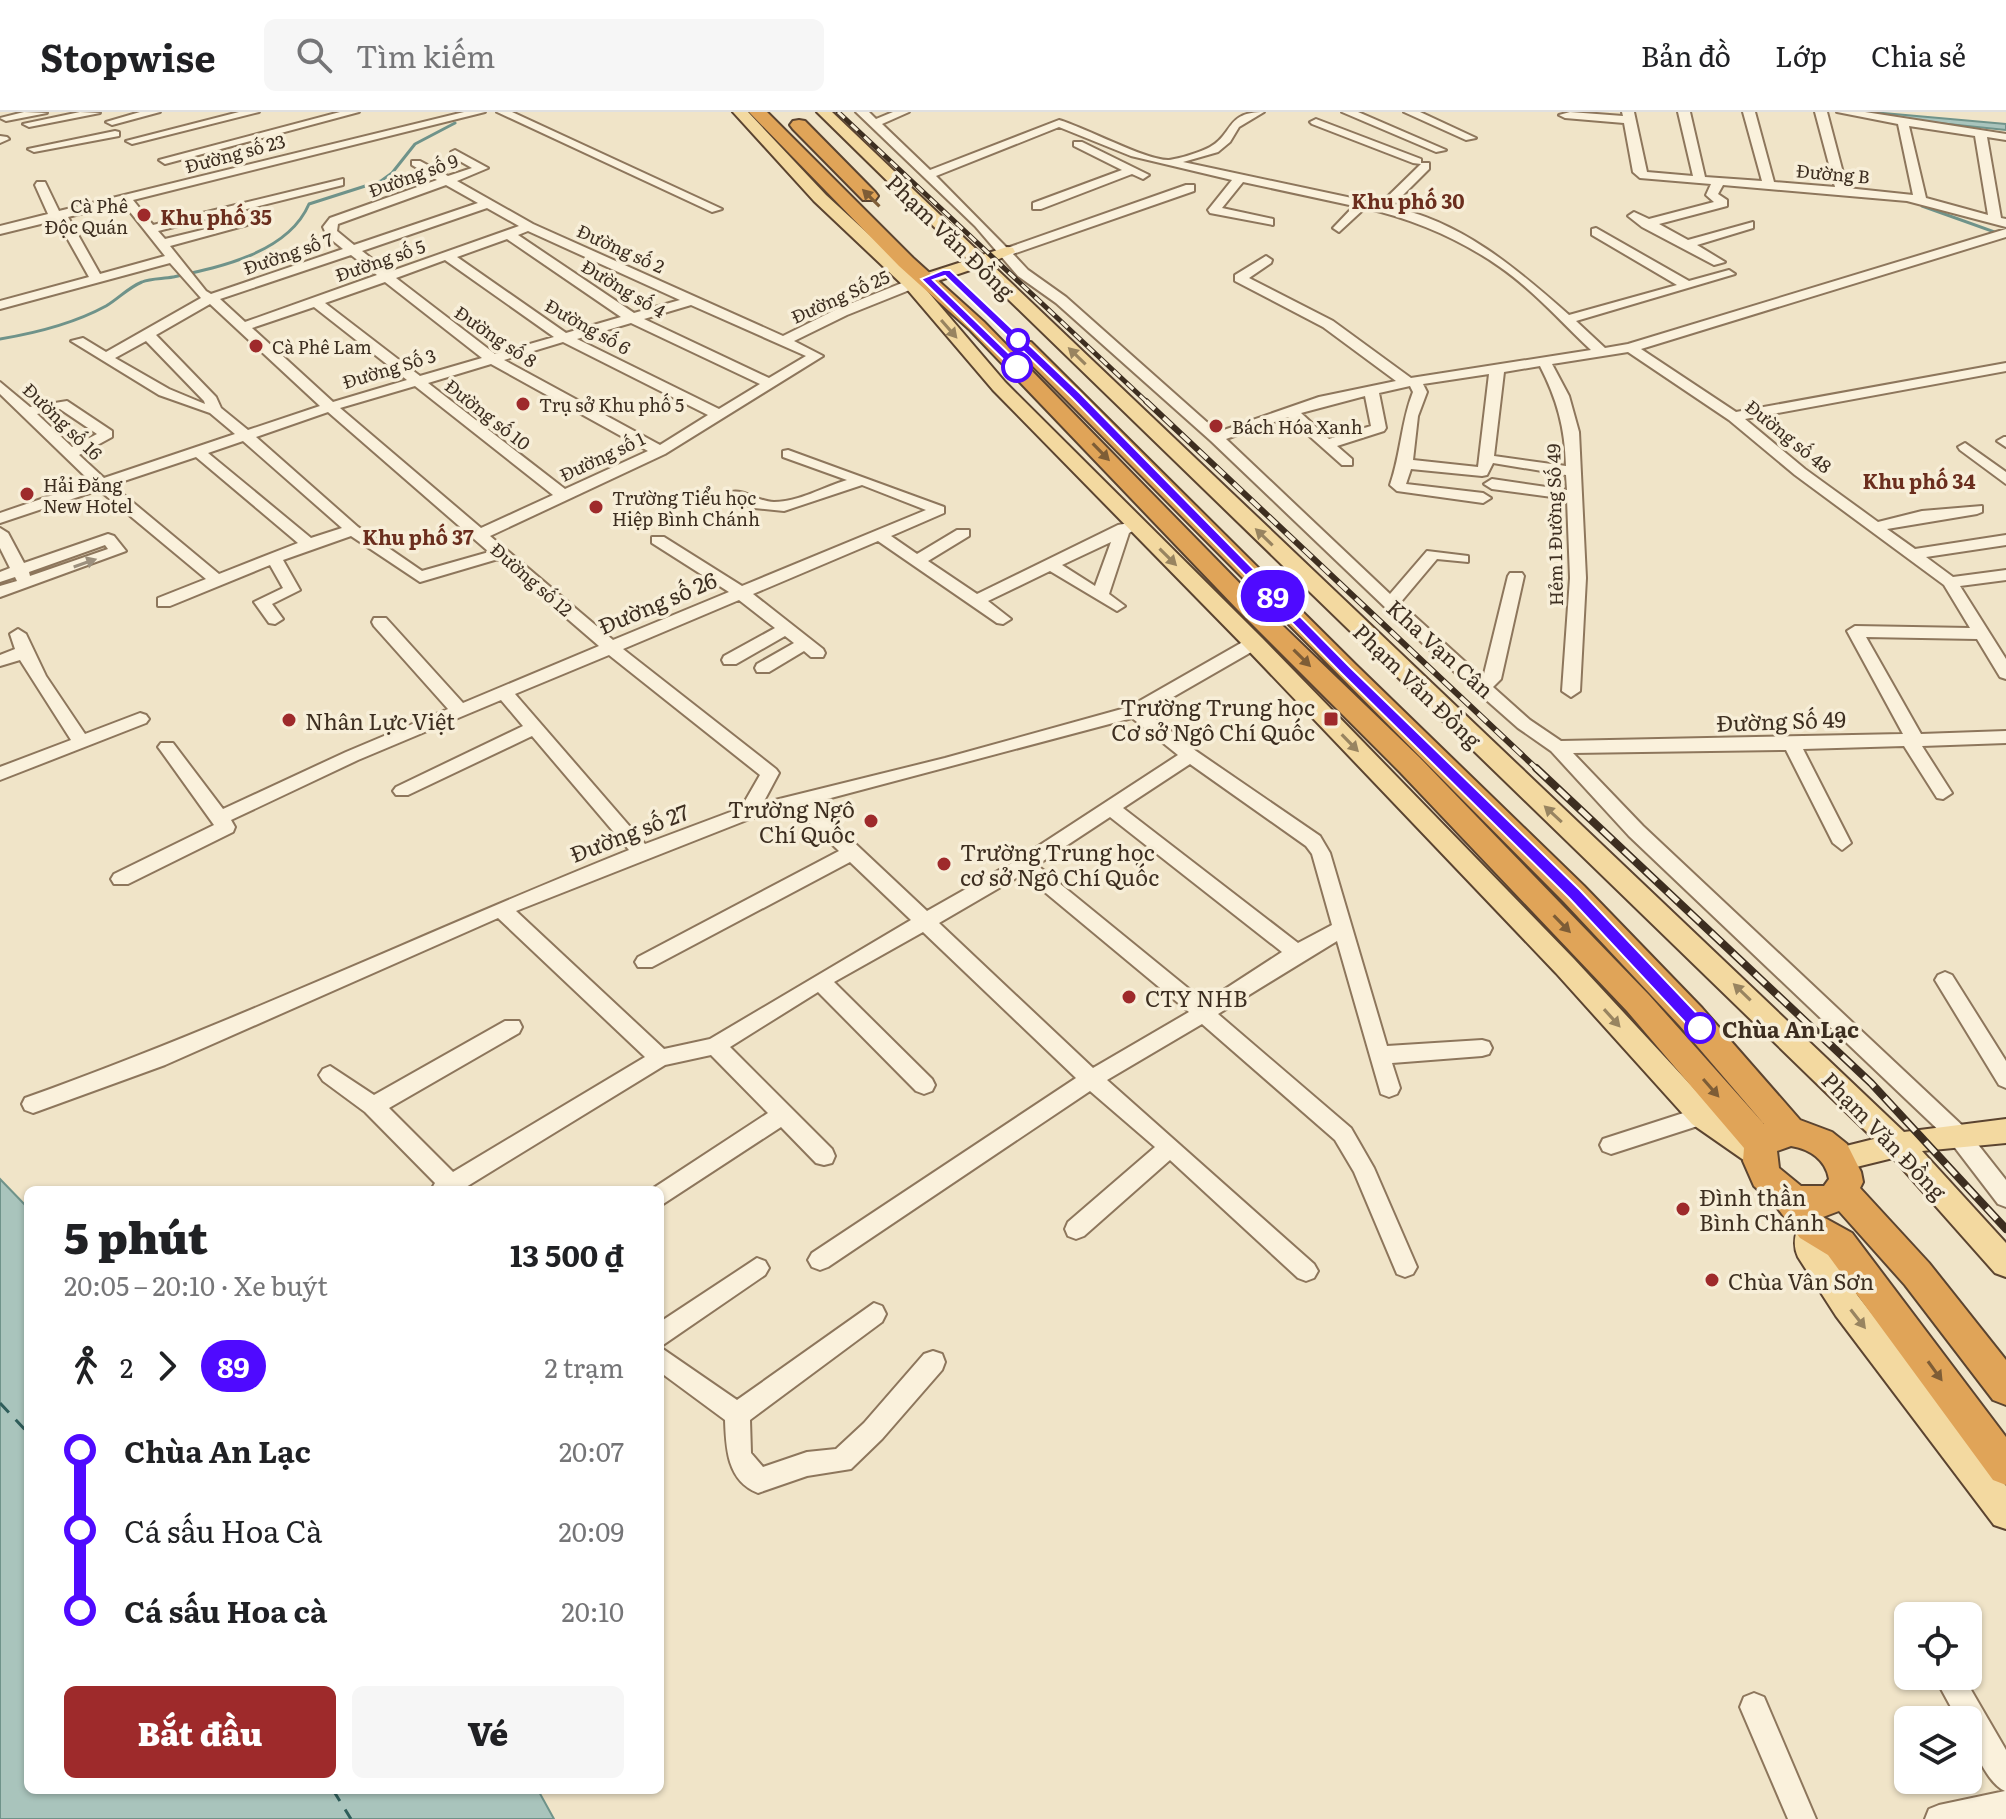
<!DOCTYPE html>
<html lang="vi">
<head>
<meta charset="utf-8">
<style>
  body { margin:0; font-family:Literata,serif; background:#f6f6f6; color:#202124; height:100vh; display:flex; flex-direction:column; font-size:30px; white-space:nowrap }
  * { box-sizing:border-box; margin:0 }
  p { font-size:26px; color:#757577 }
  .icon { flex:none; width:44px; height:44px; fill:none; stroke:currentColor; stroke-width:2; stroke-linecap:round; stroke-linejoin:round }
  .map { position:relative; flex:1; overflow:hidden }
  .side { position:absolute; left:24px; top:1074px; width:640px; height:608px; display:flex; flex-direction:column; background:#fff; border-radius:12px; box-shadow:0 2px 6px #0004 }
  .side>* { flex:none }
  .badge { padding:0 16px; border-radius:26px; font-size:28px; line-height:52px }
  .tools { position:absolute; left:1894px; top:1490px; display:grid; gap:16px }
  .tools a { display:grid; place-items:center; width:88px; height:88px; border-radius:12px; background:#fff; box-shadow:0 2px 6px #0004; font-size:40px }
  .map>.badge { position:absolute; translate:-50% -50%; box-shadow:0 0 0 4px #fff }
  .legs { display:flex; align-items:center; gap:12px; height:88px; padding:0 40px; font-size:26px }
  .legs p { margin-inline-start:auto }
  .overview { display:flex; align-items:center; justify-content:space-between; height:136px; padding:0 40px }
  h1 { font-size:44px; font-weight:800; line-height:60px }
  .action { display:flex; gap:16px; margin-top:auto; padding:16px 40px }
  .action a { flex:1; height:92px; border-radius:12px; background:#9e2a2b; color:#fff; font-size:32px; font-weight:800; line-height:92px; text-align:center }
  .action a+a { background:#f6f6f6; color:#202124 }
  ul { padding:0 40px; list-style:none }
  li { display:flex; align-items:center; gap:28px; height:80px; font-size:30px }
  li i { display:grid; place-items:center; width:12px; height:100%; margin:0 10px; background:currentColor }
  li i::after { content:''; width:20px; height:20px; margin:-10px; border:6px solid; border-radius:50%; background:#fff }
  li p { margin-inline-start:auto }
  li:first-child i { background:linear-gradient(#0000 50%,currentColor 0) }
  li:last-child i { background:linear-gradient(currentColor 50%,#0000 0) }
  header { display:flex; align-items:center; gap:48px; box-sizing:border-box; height:112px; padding:0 40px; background:#fff; border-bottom:2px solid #e0e0e0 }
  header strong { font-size:38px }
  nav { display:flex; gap:44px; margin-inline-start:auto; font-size:28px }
  .search { width:560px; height:72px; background:#f6f6f6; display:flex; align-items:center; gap:20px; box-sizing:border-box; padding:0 28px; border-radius:12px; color:#757577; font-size:30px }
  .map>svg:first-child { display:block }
</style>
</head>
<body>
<header>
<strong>Stopwise</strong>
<div class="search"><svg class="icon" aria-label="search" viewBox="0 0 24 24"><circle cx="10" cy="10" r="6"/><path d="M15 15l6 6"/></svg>Tìm kiếm</div>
<nav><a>Bản đồ</a><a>Lớp</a><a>Chia sẻ</a></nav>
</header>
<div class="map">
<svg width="2006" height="1707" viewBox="0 0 2006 1707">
  <rect width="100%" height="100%" fill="#f0e4c8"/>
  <path fill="#a9c4bc" stroke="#6f938a" stroke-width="2" d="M1872,0L2006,12V18L1919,9Z
    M0,1067L28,1096V1678H538L554,1707H0Z"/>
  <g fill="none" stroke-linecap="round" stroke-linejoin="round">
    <path stroke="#6f938a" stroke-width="3" d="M1922,94L2006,124
      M0,227C36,221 73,212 106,194C118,187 129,175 142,170C151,166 163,167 173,165C220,155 288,141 309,92L381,69L392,61L415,32L455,11"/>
    <path stroke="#2f5d5a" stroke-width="3" stroke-dasharray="13 10" stroke-linecap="butt" d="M0,1291L28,1321
      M333,1678L351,1707"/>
    <defs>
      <path id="minor" d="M24,0L47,1L6,9L0,6Z
        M80,0L100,1L29,15L23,12Z
        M140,0H160L112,13L106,10Z
        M239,0H259L132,32L126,29Z
        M340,0H359L165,52L159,48Z
        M464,0H485L133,88L153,113L343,67V73L158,119L165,127L247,107V113L170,134L206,179L211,182L343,137L327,124L323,115L330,106L437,68L412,53V49H420L448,64L472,56L451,44V40L455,38L488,56L457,69L533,112L783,224L837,197L907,169H917V175L847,203L794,229L823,244L665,342L490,424L613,528L729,480L652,431V425H664L742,474L926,398L862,373L784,399L754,396L731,386V380C745,377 758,390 774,390C799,390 823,375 847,368L783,345V339L788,338L944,395V401L891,424L917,442L957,418H969V424L928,449L977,482L1118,413L1140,409V415L1129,421L1109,482L1125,494L1117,499L1050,459L988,489L1011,507L1003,512L997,511L878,429L753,482L823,537L825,541L823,545H811L804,539L769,560H757L755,556L757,552L794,531L785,524L736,552H724L722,548L724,544L775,516L739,488L623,537L776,657L779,661L763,691L945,646L1129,595L1248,527H1260L1262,531L1260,535L1147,600L1196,639L1320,724L1330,741L1387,934L1482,928L1489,930L1492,936L1489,942L1482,944L1392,951L1400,976L1397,982L1389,985L1381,982L1337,829L1218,902L1351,1016L1374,1056L1417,1155L1413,1162L1405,1165L1397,1162L1354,1060L1335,1028L1202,912L1107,968L1314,1152L1318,1159L1314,1166L1306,1169L1298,1166L1170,1048L1084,1124L1076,1127L1068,1124L1065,1117L1068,1110L1155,1035L1090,979L828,1155L820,1158L812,1155L808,1148L812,1141L1076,966L923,820L834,870L932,967L935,973L932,979L924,982L916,979L818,880L730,935L832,1037L835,1044L832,1051L824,1053L816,1051L781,1015L660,1094V1078L652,1077L768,1001L711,943L665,953L466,1075L468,1078H431L435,1071L365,1000L323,969L319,963L323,957L330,954L374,983L505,909H519L522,915L519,921L389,996L453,1060L645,945L498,806L165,953L33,1001L25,998L22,992L25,986C230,913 427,819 629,738L532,624L408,683H396L393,679L396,675L523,614L501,588L358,648L231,708L235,715L233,720L128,772H114L111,767L114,762L214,713L161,639L158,635L161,631H173L223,697L346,640L448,597L374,514L372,510L374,506H386L463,591L599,534L498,447L420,470L351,424L283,448L300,478L272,492L283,507L275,512L269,511L254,490L283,476L270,453L170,494H158V486L206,467L99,378L0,411V401L91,370L0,282V270L30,295L67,289L112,319V325L79,343L104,366L235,322L210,301L159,283L71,229L83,226L106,240L201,186L170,151L0,197V189L89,165L57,108L0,122V114L48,102L35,73L37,70H45L59,99ZM446,73L478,91L354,133L337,119L338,112ZM123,91L165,144L100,162L68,105ZM487,96L519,114L389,160L362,139ZM528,119L680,188L634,201L518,123ZM507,127L621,205L566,221L457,145ZM351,143L377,163L245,210L220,187ZM445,148L554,225L495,242L396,166ZM385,170L482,246L420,264L325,191ZM210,192L320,294L248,318L221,296L216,285L156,223ZM691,193L806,244L769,266L644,207ZM314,195L407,268L333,290L252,216ZM631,211L760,272L719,297L577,227ZM146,229L204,289L205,292L169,277L115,246ZM563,230L708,303L660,333L504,248ZM491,252L648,339L565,377L428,271ZM415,274L553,383L481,416L340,296ZM60,297L97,322L72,335L37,302ZM328,300L489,440L422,459L358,415L256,325ZM243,329L342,416L311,426L208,341ZM196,345L298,431L219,462L112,373ZM1111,430L1095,474L1062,453ZM609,543L760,663L741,696L645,732L515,582ZM1132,606L1178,643L1017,748L927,799L812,691ZM1190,652L1306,734L1312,742L1332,813L1298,831L1123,696ZM794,696L839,739L638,845L635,850L638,855H652L850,750L911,808L710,927L664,937L516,799L752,706ZM1110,705L1282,840L1205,890L1037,753ZM1023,762L1189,900L1093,956L939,811Z
        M497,0H512L722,97L712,100Z
        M856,0H869L876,7L893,0H909L882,12L930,58L1059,8C1084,15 1147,49 1169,48C1179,47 1201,40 1210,35C1234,22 1225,0 1264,0L1239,15L1230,30L1218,40L1183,50L1380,92L1421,52L1413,51L1312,12L1310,10L1316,7L1421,47V51H1429V57L1391,95C1461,109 1517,157 1569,203L1677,173L1592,123V117L1596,116L1689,169L1729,158L1735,162L1576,209L1605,236L1628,232L2006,117V125L1641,237L1736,300L2006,251V259L1745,307L1805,357L1878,410L1922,399L1982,394V400L1977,402L1887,417L1915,437L2006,423V433L1926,445L1953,465L2006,458V468L1960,474L2006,547V567L2000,565L1977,527L1866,525L1921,622L2006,619V631L1922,634L1952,681L1943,687L1937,686L1904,634L1803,637L1851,731L1842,738L1833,731L1786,638L1573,641L1643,714L1965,1016L2006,1068V1095L1998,1092L1949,1028L1629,724L1551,639L1518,616L1433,541L1211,329L1056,191L1018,164L975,114ZM1059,15L1131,44L1232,68L1208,98L1210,101L1273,113V107L1222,96L1243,70L1354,94L1333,116L1339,120L1365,96C1413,107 1460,127 1500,155C1533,178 1562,211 1591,238L1411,266L1333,209L1249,166L1271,151L1272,148L1266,144L1235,163V169L1323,215L1396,269L1319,285L1218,320L1066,185L1028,158L1013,142L1194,79V73H1186L1007,136L936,64ZM1628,240L1729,308L1795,363L1944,473L1970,516L1855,514L1847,519L1903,622L1561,629L1530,608L1493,575L1501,567L1524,464L1522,461H1510L1508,464L1483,566L1400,491L1437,447L1468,450V444L1427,439L1390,482L1226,327L1288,305L1342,353H1352V347L1337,334L1384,319L1386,316L1379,281L1410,274L1413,280C1401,310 1401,342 1390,373L1397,379L1483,391L1491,386L1483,381L1406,372L1411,357L1482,364L1487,363L1493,351L1566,363L1567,378L1492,367L1484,372L1492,377L1567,387L1570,466L1562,579L1571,585L1580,579L1586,466L1579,320L1569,284L1552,252ZM1540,254C1557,287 1565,316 1566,354L1494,344L1504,260ZM1489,262L1478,355L1413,348L1418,304L1427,280L1423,272ZM1365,284L1371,314L1329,327L1301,301Z
        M1342,0H1358L1446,38L1436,40Z
        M1404,0H1420L1476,26L1466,28Z
        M1622,0H1634L1647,60L1693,64L1678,0H1690L1705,65L1762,69L1743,0H1755L1774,70L1835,75L1815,0H1827L1847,76L1913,83L1898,12L1837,0H1865L2006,22V28L1987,25L2001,106L2006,107V115L1907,89L1723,73L1718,82L1727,88V94L1659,112L1688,128L1753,110V116L1697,133L1725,150L1714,153L1642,115L1628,104L1634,100L1649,107L1714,90L1706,83L1711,72L1640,66L1633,60L1624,11L1565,6L1559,3L1570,0L1623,4ZM1909,14L1975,24L1988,103L1926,86Z
        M115,19L119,20V24L34,40L28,37Z
        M0,24L7,25L9,27L0,31Z
        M1074,30H1082L1149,63L1143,67L1132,62L1041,97H1033V91L1122,58L1074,34Z
        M2004,325H2006V335L1997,329Z
        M1965,331L2006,360V372L1960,338L1958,335Z
        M0,416L8,421L24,451L108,422L114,424L126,439L0,485V474L17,469L15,465L0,470V460L10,456L0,436ZM105,433L108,437L30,464L29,460Z
        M18,517L26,522L46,564L85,622L140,601L146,603L149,607L146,611L0,668V655L71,628L20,548L0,554V543L15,537L10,522Z
        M1945,860L1952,863L2006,949V976L1999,973L1935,868L1938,863Z
        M1702,995L1710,998L1713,1004L1710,1010L1611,1042L1603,1039L1600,1033L1603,1027Z
        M757,1146L765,1149L769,1156L765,1163L660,1235V1210Z
        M874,1191L882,1194L886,1202L882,1210L750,1308L751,1341L763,1355L807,1340L836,1337L864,1311L924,1242L933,1239L942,1242L945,1250L942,1258L882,1327L851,1357L807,1364L758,1381C727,1369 726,1336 725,1308L660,1260V1235L737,1288Z
        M1934,1564H1963L2006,1638V1707H1925L1929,1697L1939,1693L2005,1679C1986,1671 1968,1628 1968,1608H1958Z
        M1754,1581L1764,1585L1816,1707H1788L1740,1595L1744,1585Z"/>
      <path id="major" d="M733,0H748L826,83L915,165L968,148L817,0H832L982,143L1007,135L1013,136L1015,140L990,151L1904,1020L2006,1007V1031L1922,1039L2006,1131V1165L1995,1161L1893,1046L1840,1059L1830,1056L1826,1047L1830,1038L1874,1027L976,156L923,174L1005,270L1262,526L1574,847L1712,996L1768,1035L1772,1043L1768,1051L1758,1055L1748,1051L1692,1012L1556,861L1246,536L993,278L906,176L814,89Z
        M1812,1103L1822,1107L1827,1116L1824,1134L1858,1184L2006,1374V1417L1994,1413L1836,1204L1798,1145C1792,1132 1795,1120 1802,1107Z"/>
      <path id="highway" d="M749,0H767L913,146L984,210L1256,488L1420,646L1649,883L1764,1012L1680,914L1564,790L1017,238L1014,234L1017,230H1031L1356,553L1584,774L1702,896L1800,1008L1832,1020L1847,1032L1861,1060L1863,1070L1860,1076L1929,1151L2006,1248V1293L1993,1288L1905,1173L1839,1099L1823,1105L1852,1121L2006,1325V1373L1993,1368L1828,1143L1800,1126L1776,1094L1754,1074L1743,1049L1744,1036L1627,899L1400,660L1238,498L970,218L899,154ZM1791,1034C1810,1037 1826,1048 1829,1067L1824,1074H1801L1779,1056L1777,1039Z
        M799,8L805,9L875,80L878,84L875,88H863L793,17L790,13L793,9Z"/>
    </defs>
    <use href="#minor" stroke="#8d765c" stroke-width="4"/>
    <use href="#major" stroke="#5b4430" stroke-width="4"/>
    <use href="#highway" stroke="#5b4430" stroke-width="4"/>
    <use href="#minor" fill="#faf1dc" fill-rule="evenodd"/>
    <use href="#major" fill="#f3d9a0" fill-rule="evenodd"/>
    <use href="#highway" fill="#e0a458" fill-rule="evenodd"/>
    <defs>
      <path id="rail-far2" d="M838,0L1148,291"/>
      <path id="rail-far1" d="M1146,289L1538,658"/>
      <path id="rail" d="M1536,656L1871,971L2006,1117"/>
    </defs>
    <use href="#rail-far2" stroke="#3d2e20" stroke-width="5"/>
    <use href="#rail-far1" stroke="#3d2e20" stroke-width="6"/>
    <use href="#rail" stroke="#3d2e20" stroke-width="8"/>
    <use href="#rail-far2" stroke="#f7eed8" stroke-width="3" stroke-dasharray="9" stroke-linecap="butt"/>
    <use href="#rail-far1" stroke="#f7eed8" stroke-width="4" stroke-dasharray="12" stroke-linecap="butt"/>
    <use href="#rail" stroke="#f7eed8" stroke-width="5" stroke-dasharray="15" stroke-linecap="butt"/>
  </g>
  <defs><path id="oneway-solid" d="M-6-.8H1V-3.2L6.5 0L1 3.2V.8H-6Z" transform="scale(2)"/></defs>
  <g fill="#7e5d36">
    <use href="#oneway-solid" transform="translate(871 86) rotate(-135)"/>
    <use href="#oneway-solid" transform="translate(1101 340) rotate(46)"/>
    <use href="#oneway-solid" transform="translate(1302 546) rotate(45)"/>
    <use href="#oneway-solid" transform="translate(1562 812) rotate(46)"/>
    <use href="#oneway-solid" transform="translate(1711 976) rotate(49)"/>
    <use href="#oneway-solid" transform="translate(1935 1259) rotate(54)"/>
  </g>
  <g fill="#988460">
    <use href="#oneway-solid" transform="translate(949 217) rotate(49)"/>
    <use href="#oneway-solid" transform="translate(1077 244) rotate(-136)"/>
    <use href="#oneway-solid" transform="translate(1264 425) rotate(-136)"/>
    <use href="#oneway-solid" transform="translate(1168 445) rotate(45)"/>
    <use href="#oneway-solid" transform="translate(1350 631) rotate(46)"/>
    <use href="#oneway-solid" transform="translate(1553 702) rotate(-137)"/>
    <use href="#oneway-solid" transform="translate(1742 880) rotate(-136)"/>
    <use href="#oneway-solid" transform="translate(1612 906) rotate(48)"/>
    <use href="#oneway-solid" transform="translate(1858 1207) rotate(52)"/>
  </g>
  <use fill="#9c907e" href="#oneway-solid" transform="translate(85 451) rotate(-19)"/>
  <path fill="#4f0aff" stroke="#fff" stroke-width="2" d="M943,158H950L1080,281L1351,556L1580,778L1706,911V920H1694L1569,786L1342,562L1072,286L945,164L933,168L1021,253V257H1013L921,167Z"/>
  <g fill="#9e2a2b" stroke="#f7eed8" stroke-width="3">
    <circle cx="144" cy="103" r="8"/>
    <circle cx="256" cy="234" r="8"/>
    <circle cx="523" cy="292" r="8"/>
    <circle cx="1216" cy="314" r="8"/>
    <circle cx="27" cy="382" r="8"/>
    <circle cx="596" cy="395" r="8"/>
    <rect x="1323" y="599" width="16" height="16" rx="4"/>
    <circle cx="289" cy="608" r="8"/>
    <circle cx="871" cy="709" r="8"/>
    <circle cx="944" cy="752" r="8"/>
    <circle cx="1129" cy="885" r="8"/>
    <circle cx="1683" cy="1097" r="8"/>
    <circle cx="1712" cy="1168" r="8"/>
  </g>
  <g fill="#fff" stroke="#4f0aff" stroke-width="4">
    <circle cx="1018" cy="228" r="10"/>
    <circle cx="1017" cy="255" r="14"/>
    <circle cx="1700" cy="916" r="14"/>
  </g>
  <g text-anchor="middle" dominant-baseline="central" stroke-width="7" stroke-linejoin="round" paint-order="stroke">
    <g font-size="18" fill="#3d2e20" stroke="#f7eed8">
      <text transform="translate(235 41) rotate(-15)">Đường số 23</text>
      <text transform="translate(1833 61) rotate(5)">Đường B</text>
      <text transform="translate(413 63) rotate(-20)">Đường số 9</text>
      <text transform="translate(621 136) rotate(24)">Đường số 2</text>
      <text transform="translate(288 141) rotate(-19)">Đường số 7</text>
      <text transform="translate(380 148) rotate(-19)">Đường số 5</text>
      <text transform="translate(624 176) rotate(31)">Đường số 4</text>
      <text transform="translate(840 184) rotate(-24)">Đường Số 25</text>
      <text transform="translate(588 214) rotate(29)">Đường số 6</text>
      <text transform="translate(496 224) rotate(34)">Đường số 8</text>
      <text transform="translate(389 256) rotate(-17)">Đường Số 3</text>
      <text transform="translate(488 302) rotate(38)">Đường số 10</text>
      <text transform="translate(63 309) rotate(44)">Đường số 16</text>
      <text transform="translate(1789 324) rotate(39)">Đường số 48</text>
      <text transform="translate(602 344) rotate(-25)">Đường số 1</text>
      <text transform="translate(1554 413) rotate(-91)">Hẻm 1 Đường Số 49</text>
      <text transform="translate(532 467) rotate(41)">Đường số 12</text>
    </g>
    <g font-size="18" fill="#3d2e20" stroke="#f7eed8" text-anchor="start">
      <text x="128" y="93" text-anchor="end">Cà Phê<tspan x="128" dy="21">Độc Quán</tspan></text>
      <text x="272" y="234">Cà Phê Lam</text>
      <text x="539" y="292">Trụ sở Khu phố 5</text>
      <text x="1232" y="314">Bách Hóa Xanh</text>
      <text x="43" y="372">Hải Đăng<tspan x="43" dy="21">New Hotel</tspan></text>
      <text x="612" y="385">Trường Tiểu học<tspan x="612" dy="21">Hiệp Bình Chánh</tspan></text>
    </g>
    <g font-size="20" font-weight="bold" fill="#6b2e1e" stroke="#f7eed8">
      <text x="1408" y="88">Khu phố 30</text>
      <text x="216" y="104">Khu phố 35</text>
      <text x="1919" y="368">Khu phố 34</text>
      <text x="418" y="424">Khu phố 37</text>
    </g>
    <g font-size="22" fill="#3d2e20" stroke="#f7eed8">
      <text transform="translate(951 124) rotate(44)">Phạm Văn Đồng</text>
      <text transform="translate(657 490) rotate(-23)">Đường số 26</text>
      <text transform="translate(1441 536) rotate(42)">Kha Vạn Cân</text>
      <text transform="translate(1418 573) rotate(44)">Phạm Văn Đồng</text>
      <text transform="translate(1781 608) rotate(-2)">Đường Số 49</text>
      <text transform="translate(629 720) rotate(-21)">Đường số 27</text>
      <text transform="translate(1885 1023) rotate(46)">Phạm Văn Đồng</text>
    </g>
    <g font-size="22" fill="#3d2e20" stroke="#f7eed8" text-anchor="start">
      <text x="1315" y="594" text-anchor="end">Trường Trung học<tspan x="1315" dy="25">Cơ sở Ngô Chí Quốc</tspan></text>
      <text x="305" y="608">Nhân Lực Việt</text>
      <text x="855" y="696" text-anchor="end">Trường Ngô<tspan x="855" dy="25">Chí Quốc</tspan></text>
      <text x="960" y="739">Trường Trung học<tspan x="960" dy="25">cơ sở Ngô Chí Quốc</tspan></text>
      <text x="1145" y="885">CTY NHB</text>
      <text x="1699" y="1084">Đình thần<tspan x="1699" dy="25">Bình Chánh</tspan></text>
      <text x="1728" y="1168">Chùa Vân Sơn</text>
    </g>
    <g font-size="22" font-weight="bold" fill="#3d2e20" stroke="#f7eed8" text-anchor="start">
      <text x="1722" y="916">Chùa An Lạc</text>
    </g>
  </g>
</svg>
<div class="tools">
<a><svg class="icon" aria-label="locate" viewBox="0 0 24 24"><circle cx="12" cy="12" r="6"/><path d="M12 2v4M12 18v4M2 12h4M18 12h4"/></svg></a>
<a><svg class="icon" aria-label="layers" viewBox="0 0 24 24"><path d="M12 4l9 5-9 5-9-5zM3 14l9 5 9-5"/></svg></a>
</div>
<b class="badge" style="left:1273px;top:484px;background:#4f0aff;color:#fff">89</b>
<section class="side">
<div class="overview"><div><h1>5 phút</h1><p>20:05 – 20:10 · Xe buýt</p></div><b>13 500 ₫</b></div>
<div class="legs"><svg class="icon" aria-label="walk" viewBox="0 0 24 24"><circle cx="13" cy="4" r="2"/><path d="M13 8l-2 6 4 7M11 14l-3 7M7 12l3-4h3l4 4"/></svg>2<svg class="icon" aria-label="forward" viewBox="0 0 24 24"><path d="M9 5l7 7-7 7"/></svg><b class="badge" style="background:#4f0aff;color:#fff">89</b><p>2 trạm</p></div>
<ul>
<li><i style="color:#4f0aff"></i><b>Chùa An Lạc</b><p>20:07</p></li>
<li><i style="color:#4f0aff"></i><span>Cá sấu Hoa Cà</span><p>20:09</p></li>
<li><i style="color:#4f0aff"></i><b>Cá sấu Hoa cà</b><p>20:10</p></li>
</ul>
<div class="action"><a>Bắt đầu</a><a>Vé</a></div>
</section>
</div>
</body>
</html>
